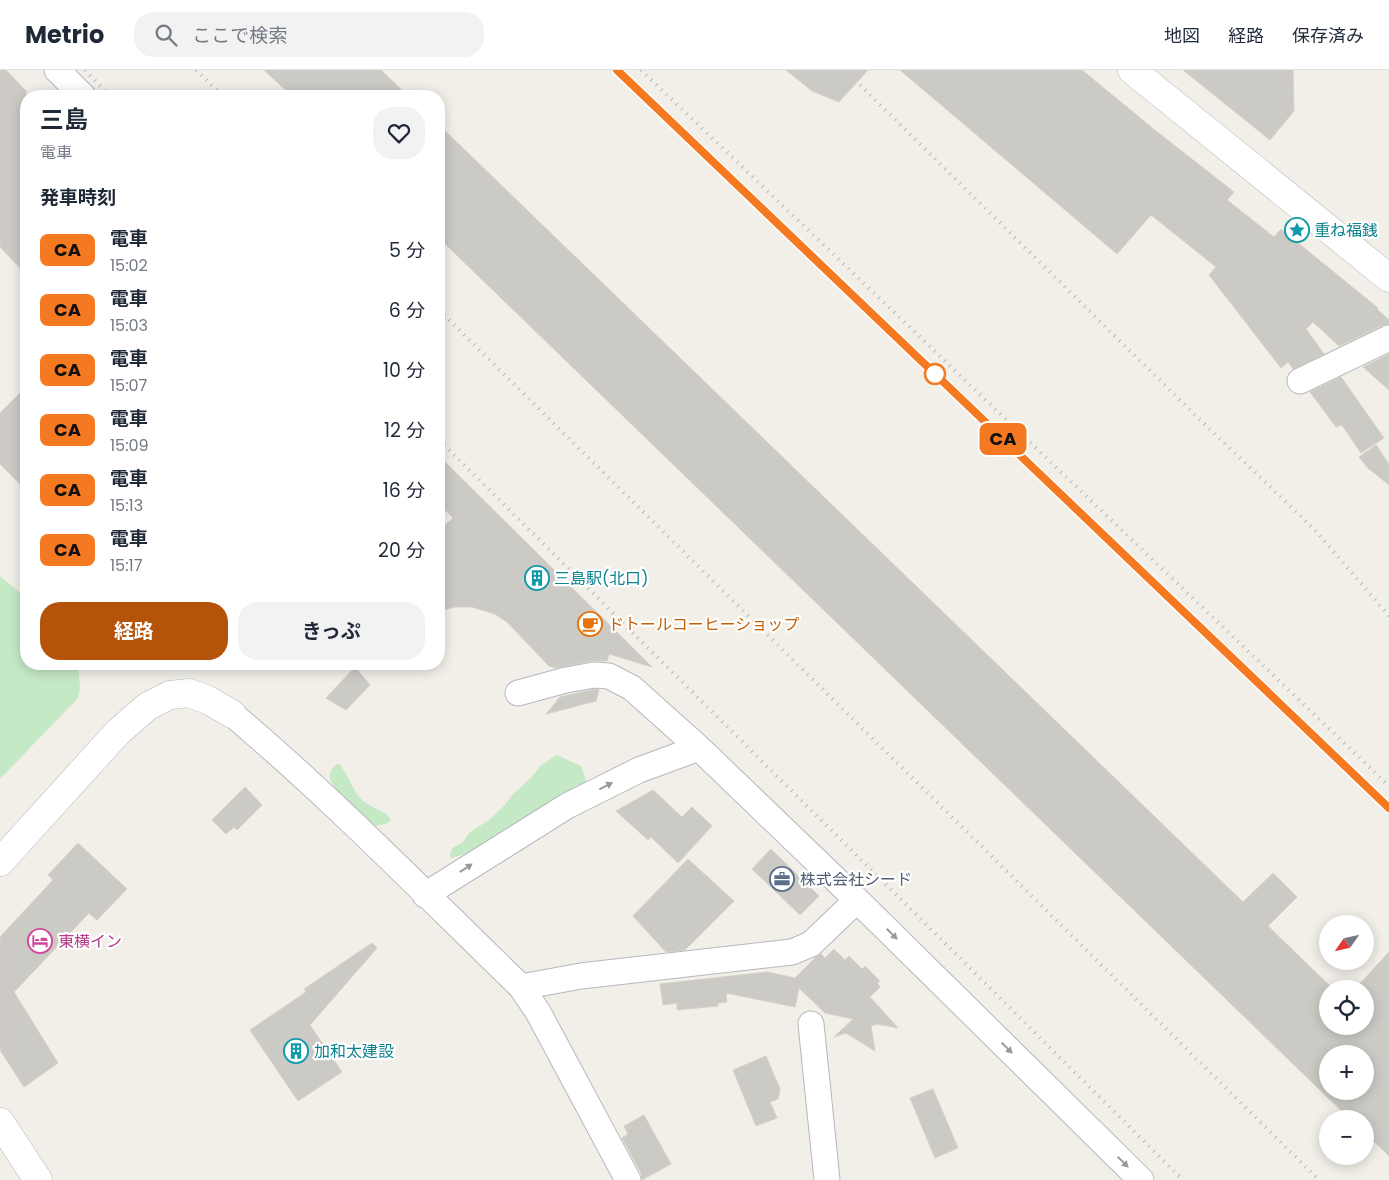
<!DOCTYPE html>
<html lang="ja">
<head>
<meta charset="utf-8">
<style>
  body { margin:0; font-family:Poppins,"Noto Sans JP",sans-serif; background:#f2f2f3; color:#1f2937; height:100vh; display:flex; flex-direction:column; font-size:19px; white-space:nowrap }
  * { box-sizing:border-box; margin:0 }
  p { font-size:16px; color:#747a83 }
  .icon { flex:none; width:28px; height:28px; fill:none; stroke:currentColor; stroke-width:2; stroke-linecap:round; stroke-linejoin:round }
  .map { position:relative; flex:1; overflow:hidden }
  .details { position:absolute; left:20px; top:20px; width:425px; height:580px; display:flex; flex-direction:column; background:#fff; border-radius:20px; box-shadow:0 2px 12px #0003 }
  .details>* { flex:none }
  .badge { padding:0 10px; border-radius:8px; font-size:18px; line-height:32px }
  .needle { width:32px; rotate:236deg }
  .fabs { position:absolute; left:1319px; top:845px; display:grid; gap:10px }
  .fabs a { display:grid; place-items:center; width:55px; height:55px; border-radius:50%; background:#fff; box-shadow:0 2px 12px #0003; font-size:25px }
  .map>.badge { position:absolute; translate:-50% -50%; box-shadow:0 0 0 2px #fff }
  h2 { padding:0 20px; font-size:19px; line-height:45px }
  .round { display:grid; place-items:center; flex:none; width:52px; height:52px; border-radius:20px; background:#f2f2f3 }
  .summary { display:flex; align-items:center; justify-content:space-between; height:85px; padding:0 20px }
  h1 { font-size:24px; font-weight:700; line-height:38px }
  .cta { display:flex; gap:10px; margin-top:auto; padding:10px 20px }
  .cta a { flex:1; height:58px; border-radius:20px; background:#b45309; color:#fff; font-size:20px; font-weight:700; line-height:58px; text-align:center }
  .cta a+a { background:#f2f2f3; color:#1f2937 }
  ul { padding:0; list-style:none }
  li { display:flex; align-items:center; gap:15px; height:60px; padding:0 20px }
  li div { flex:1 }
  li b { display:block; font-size:19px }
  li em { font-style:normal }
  li .badge { min-width:55px; font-weight:700; text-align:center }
  header { display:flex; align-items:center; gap:30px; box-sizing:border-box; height:70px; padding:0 25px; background:#fff; border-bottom:1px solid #e0e1e3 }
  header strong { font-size:24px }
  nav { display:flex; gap:28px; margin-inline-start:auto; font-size:18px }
  .search { width:350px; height:45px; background:#f2f2f3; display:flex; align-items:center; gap:12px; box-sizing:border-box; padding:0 18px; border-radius:20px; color:#747a83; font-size:19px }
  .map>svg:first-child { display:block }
</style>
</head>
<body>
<header>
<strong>Metrio</strong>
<div class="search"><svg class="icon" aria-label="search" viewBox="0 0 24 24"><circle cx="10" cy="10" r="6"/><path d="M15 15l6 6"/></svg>ここで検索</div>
<nav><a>地図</a><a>経路</a><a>保存済み</a></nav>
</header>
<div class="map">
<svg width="1389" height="1110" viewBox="0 0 1389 1110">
  <rect width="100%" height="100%" fill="#f1efe8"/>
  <path fill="#c5e8c5" d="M0,506L26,528V594H78L80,618L78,628L0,709Z
    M557,685L581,696L587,712L516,756C498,759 490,772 475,780C467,784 460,785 452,788L450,786L452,778L463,772L470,762L489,750L504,736L512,725L532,707L541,695Z
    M337,694H339C350,706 352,723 366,733C374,739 387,741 391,750L388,753L376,756C363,749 333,722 330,708C329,702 332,698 337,694Z"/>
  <path fill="#cccac5" stroke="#d6d1c6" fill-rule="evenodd" d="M0,0H6L26,21V204L0,177Z
    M264,0H381L408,26H292Z
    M786,0H868L839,32L812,21Z
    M900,0H1082L1156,61L1234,122L1227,130L1274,167L1281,159L1378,238L1377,239L1389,250V254L1383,255L1339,276L1313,252L1306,259L1324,284L1293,299L1288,292L1281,298L1209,205L1216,197L1151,145L1117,184Z
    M1183,0H1293L1294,41L1270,70Z
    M439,55L1243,832L1273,803L1297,827L1268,856L1333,919H1328V956H1365V919H1355L1389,882V1086L1365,1063V1049H1350L439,168ZM1328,984H1365V1021H1328Z
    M1389,284V320L1363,297Z
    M1341,307L1384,368L1361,383L1342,355L1336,357L1310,322Z
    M26,317V420L0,394V343Z
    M1376,375L1389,394V415L1368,398L1359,387Z
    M439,386L652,597L609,584L607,591H591L556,598L549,596L507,552L495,544L472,537H455L439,541V461L453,448L439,434Z
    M355,597L370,615L346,640L326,628Z
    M595,619L599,620L596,631L546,644L560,627Z
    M245,717L262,735L237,760L234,757L226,764L212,750Z
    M653,720L682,747L692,737L712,756L678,793L651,767L648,770L616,741Z
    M78,773L127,819L97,850L89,843L14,922L58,993L24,1017L0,980V867L53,810L48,805Z
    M771,779L819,826L800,845L752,799Z
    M688,789L734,831L685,880L666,882L633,846Z
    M372,873L377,878L310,955L342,1002L298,1031L250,960L306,922L304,919Z
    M834,879L845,890L849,886L862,899L865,896L880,911L877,913L880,917L870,927L898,958L877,954L871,956L875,981L846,963L834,967L853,949L825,943L799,918L795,937L726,923L727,932L718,933V936L677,940V933L663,935L660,914L767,902L795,908L815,888L821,884L825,888Z
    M766,986L780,1019L778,1029L770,1032L777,1048L756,1056L733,1000Z
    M933,1019L958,1078L935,1088L910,1028Z
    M644,1045L671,1094L642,1110L641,1103L622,1068L628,1064L624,1056Z"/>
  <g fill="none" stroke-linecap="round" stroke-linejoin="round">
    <defs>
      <path id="minor" d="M57,0L83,26
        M1300,311L1389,268
        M518,623L566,610L594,605L609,606L632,618L699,678L857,830L1141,1110
        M232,644C333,729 426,825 521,917L538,942L628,1110
        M425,825L567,736L639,700L699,678
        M521,917L581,906L792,882L811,874L857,830
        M811,954L827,1110"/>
      <path id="tertiary" d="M1132,0L1389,208
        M0,792L118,662L148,636L170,625L189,623L208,630L232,644
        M0,1052L38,1110"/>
    </defs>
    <use href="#minor" stroke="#b5b8bc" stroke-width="27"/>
    <use href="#tertiary" stroke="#b5b8bc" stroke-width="29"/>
    <use href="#minor" stroke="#fff" stroke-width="25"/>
    <use href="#tertiary" stroke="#fff" stroke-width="28"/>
    <path stroke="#b6b7b8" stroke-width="4" stroke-dasharray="1 6" stroke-linecap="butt" d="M85,0L110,26
      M196,0L223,26
      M617,0L1389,738
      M641,0L1389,716
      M860,15L1193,343L1314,459L1389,546
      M439,240L1319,1110
      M439,370L1183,1110"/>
  </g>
  <defs><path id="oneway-solid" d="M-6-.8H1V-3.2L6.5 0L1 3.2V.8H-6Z" transform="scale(1.25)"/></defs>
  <g fill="#979a9d">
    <use href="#oneway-solid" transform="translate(606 716) rotate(-27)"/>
    <use href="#oneway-solid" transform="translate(466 798) rotate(-33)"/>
    <use href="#oneway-solid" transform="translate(892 864) rotate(45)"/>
    <use href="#oneway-solid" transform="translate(1007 978) rotate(45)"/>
    <use href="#oneway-solid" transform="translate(1123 1092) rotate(45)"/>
  </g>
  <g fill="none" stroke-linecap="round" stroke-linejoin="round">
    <defs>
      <path id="line" d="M617,0L1389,738"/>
    </defs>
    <use href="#line" stroke="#fff" stroke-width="11"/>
    <use href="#line" stroke="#f47921" stroke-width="8"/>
  </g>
  <defs>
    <symbol id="sight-ring" viewBox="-11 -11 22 22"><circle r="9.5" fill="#fff" stroke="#0f9aa8" stroke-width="1.5"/><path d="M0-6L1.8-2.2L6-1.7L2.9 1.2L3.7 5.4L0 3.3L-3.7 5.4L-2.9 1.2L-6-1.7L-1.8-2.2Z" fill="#0f9aa8"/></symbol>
    <symbol id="building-ring" viewBox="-11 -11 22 22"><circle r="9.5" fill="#fff" stroke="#0f9aa8" stroke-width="1.5"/><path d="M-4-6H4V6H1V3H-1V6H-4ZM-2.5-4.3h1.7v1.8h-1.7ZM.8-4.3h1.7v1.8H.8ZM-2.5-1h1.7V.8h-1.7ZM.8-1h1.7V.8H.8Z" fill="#0f9aa8"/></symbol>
    <symbol id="cafe-ring" viewBox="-11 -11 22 22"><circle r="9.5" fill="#fff" stroke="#e8710a" stroke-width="1.5"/><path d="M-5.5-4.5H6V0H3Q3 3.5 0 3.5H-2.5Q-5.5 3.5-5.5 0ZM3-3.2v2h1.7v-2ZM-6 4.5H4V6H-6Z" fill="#e8710a"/></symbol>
    <symbol id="office-ring" viewBox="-11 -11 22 22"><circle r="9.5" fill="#fff" stroke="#5c6f8a" stroke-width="1.5"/><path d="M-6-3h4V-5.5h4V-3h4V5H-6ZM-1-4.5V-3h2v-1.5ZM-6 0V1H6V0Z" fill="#5c6f8a"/></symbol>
    <symbol id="hotel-ring" viewBox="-11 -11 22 22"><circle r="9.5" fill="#fff" stroke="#d1479c" stroke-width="1.5"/><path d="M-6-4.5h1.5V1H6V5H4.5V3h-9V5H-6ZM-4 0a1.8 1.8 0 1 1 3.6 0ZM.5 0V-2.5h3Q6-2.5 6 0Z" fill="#d1479c"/></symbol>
  </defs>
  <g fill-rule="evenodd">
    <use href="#sight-ring" x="1283" y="146" width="28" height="28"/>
    <use href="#building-ring" x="523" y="494" width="28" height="28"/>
    <use href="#cafe-ring" x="576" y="540" width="28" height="28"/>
    <use href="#office-ring" x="768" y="795" width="28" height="28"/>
    <use href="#hotel-ring" x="26" y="857" width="28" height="28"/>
    <use href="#building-ring" x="282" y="967" width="28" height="28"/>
  </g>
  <circle fill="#fff" stroke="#f47921" stroke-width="2.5" cx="935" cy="304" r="10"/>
  <g text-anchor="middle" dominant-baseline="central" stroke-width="4.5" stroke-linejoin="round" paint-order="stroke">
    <g font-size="16" fill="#0d838f" stroke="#fff" text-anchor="start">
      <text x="1314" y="160">重ね福銭</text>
      <text x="554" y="508">三島駅(北口)</text>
      <text x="314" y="981">加和太建設</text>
    </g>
    <g font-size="16" fill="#c56008" stroke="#fff" text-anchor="start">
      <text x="608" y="554">ドトールコーヒーショップ</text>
    </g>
    <g font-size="16" fill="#4e5e75" stroke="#fff" text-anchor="start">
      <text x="800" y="809">株式会社シード</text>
    </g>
    <g font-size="16" fill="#b23c85" stroke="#fff" text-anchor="start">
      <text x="58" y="871">東横イン</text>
    </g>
  </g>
</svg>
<div class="fabs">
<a><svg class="needle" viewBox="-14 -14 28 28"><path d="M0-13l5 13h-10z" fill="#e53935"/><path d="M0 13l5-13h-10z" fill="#747a83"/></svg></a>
<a><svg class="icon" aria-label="locate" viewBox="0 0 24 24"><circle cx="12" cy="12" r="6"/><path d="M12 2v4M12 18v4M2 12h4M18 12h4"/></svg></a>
<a>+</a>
<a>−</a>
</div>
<b class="badge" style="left:1003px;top:369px;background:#f47921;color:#111">CA</b>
<section class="details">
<div class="summary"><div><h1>三島</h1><p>電車</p></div><a class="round"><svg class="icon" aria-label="heart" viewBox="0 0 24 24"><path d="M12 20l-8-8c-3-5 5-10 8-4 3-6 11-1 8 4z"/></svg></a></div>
<h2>発車時刻</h2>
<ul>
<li><span class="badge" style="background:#f47921;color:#111">CA</span><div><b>電車</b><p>15:02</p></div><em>5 分</em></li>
<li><span class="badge" style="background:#f47921;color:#111">CA</span><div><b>電車</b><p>15:03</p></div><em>6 分</em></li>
<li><span class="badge" style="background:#f47921;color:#111">CA</span><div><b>電車</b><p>15:07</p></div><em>10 分</em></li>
<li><span class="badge" style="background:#f47921;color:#111">CA</span><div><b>電車</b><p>15:09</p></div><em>12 分</em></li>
<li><span class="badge" style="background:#f47921;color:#111">CA</span><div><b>電車</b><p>15:13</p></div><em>16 分</em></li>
<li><span class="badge" style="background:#f47921;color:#111">CA</span><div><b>電車</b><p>15:17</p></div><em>20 分</em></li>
</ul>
<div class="cta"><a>経路</a><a>きっぷ</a></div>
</section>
</div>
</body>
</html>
